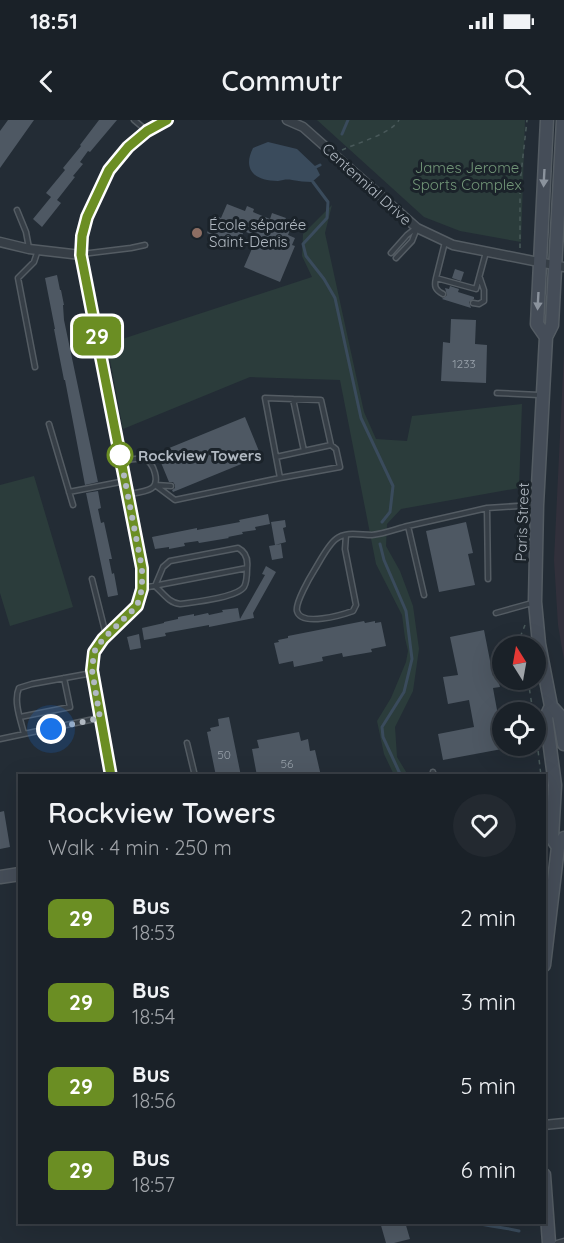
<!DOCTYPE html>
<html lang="en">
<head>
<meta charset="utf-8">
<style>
  body { margin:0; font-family:Quicksand,sans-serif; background:#232930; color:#f1f3f6; height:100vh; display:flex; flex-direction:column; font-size:22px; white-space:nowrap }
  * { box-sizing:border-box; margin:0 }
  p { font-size:20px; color:#9fa3a8 }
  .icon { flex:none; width:33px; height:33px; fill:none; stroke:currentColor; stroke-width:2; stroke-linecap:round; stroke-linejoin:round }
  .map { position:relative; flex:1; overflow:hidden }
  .side { position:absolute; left:18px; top:654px; width:528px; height:450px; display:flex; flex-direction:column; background:#1a2128; border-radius:0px; box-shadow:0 6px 24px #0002,0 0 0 2px #383e45 }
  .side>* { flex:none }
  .badge { padding:0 12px; border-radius:9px; font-size:21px; line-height:39px }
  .needle { width:39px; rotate:349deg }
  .tools { position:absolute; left:492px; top:516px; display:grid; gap:12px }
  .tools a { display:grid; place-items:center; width:54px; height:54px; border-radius:50%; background:#1a2128; box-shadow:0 6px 24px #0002,0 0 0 2px #383e45; font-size:30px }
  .you { position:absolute; width:30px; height:30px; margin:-15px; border:4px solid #fff; border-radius:50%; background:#1a73e8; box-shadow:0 0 0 9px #1a73e833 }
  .map>.badge { position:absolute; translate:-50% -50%; box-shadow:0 0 0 3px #fff }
  .round { display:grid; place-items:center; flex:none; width:63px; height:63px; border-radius:32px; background:#232930 }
  .head { display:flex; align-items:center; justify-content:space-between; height:102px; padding:0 30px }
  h1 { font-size:28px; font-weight:600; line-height:45px }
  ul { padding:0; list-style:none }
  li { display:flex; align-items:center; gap:18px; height:84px; padding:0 30px }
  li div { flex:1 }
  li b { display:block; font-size:22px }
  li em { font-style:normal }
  li .badge { min-width:66px; font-weight:700; text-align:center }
  .status { display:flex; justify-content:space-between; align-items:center; height:42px; padding:0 30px; background:#1a2128; direction:ltr }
  .status svg { height:16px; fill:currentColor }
  header { display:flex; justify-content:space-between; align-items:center; height:78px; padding:0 30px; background:#1a2128; font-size:27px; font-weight:600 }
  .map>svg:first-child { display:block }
</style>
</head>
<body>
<div class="status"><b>18:51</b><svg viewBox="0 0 49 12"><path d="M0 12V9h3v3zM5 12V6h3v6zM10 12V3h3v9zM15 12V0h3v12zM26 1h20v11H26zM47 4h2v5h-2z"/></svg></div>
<header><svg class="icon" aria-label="back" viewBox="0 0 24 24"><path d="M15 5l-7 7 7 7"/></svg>Commutr<svg class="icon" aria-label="search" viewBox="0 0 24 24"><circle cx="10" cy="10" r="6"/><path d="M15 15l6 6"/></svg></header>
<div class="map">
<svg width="564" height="1123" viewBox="0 0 564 1123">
  <rect width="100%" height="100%" fill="#232c35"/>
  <path fill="#31303b" d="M564,232V540L558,505L554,440Z"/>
  <path fill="#2b3c3b" d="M317,0H525L521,122L460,111L424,97Z
    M332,85L325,113L364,292L376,319L407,321L412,296L522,284L519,368L401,389L387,404L386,426L400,451L413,486L419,529L413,571L395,607L397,637L408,655H394L384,634L377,601L391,578L406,542L408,531L405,518L402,495L376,444L340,260L250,257L123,309L107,224L312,157L302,136L303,114Z
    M34,356L73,487L10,506L0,473V365Z"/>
  <path fill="#3a4b5c" d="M268,22L297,29L316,47L320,55L312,62C305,62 299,61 292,60C287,59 283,60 278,61C255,61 242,50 253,28Z"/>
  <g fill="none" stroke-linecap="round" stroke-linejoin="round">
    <path stroke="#3a4b5c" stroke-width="3" d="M342,14L348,0
      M316,47L320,45
      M313,62L328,82L327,98L303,124L306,136L324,159L335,178L361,298L393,366L390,392L382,402
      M380,424L384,440L406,491L412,539L404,572L382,607L383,617L401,656
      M474,1102C489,1107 504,1107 519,1111"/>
  </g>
  <path fill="#4e5863" d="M8,0H34L0,48V11Z
    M99,0H117L90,32L88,31L80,42L83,44L73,56L75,57L57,80L61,83L42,107L33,99L51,77L46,73L65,50L63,48L81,26L80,25Z
    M227,84L245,91L247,86L254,89L253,92L270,99L272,93L286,98L284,102L292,105L288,115L295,118L292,125L295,126L280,162L244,147L257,117L244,111L237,126L207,113L214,95L221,98Z
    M455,149L464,152L461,161L452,158Z
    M57,155L60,170H61L64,185H63L64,200L98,362L85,365L65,260H64L54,209H55L45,158Z
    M450,166L459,169L458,172L474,177V179L469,182L471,188L442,179L447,175L445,168L449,169Z
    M451,199L476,200L475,224L487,225L486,263L441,261L443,222L450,223Z
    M245,297L261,336L173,372L172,370L175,368V365L173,362H169L157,333Z
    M98,371L101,388L98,389L101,403L104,402L112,439H109L112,454L114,453L118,475L108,477L86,373Z
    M268,394L270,404L255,407L256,410L242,412L243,414L228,417L229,418L199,423L198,421L184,423L185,426L169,429V427L155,429L152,417L197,408V410L240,402L239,400Z
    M285,400L286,407L283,408L286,422L275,425L271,402Z
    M466,402L473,433L468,434L475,465L439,472L426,411Z
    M281,424L283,438L272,440L269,426Z
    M266,446L276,452L253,493L254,498L209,507V505L165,513L166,516L144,520L142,508L164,503V502L178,499V497L194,494V496L208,493L209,495L223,492L222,490L238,488L240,499L265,455L262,454Z
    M364,501L365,503L375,501V503L381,502L386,526L371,529L372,532L343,537L342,533L322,537L323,541L294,547L293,541L279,544L274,523L279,522L278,520L288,518V516Z
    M484,510L493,556H497L500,567L493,568L499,601L502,600V629L443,640L438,614L474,607L469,580L448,584L443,557L458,555L450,517Z
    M139,514L141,528L130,530L127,517Z
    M229,597L241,656H216L207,612L211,611L210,608L219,606L218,599Z
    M299,612L301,621L308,619L310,631L315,630L321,656H257L252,629L259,628L257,620Z
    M4,691L10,727L0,729V692Z
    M380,1102H405L410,1119L394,1123H386Z"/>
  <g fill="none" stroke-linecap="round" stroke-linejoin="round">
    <defs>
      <path id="lane" d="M134,0L146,10
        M17,90L26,112L29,128
        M445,122L436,158L476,169L486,132
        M391,133L407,115L416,108
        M82,134L131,128L145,125
        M396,138L412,121L417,108
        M436,158C434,166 435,170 443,174
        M473,183L479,184L484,181V170L480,158
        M35,247L18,158L34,142L38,130
        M497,273L539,275
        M293,279L304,331
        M49,304L73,385
        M122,341C129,340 139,337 145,339C154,343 160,362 152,368C146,372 136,373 129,374
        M280,358L340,347L336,329L331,325
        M155,365L175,380L280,358L265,278L321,280L331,325L276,337
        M156,365L171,366
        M69,372L125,361
        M346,415L345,429L356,485L353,491C342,495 301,507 297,491C295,483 310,457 315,449C320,441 328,425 336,419C346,411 360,415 372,415C384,414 396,409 408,406
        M238,428C246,432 248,440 247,448C247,454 247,462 244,467C236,478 194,482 180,484C169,483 163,473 155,466L163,447L170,441Z
        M92,459L106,515
        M488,459L487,388L533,385
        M143,468L247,448
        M424,475L408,406L487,388
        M496,493L532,483
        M20,597L70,587L64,558
        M24,614C21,601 13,581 19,568L32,564L92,553
        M0,619L99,598
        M187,623L195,656
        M433,652L434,656
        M557,1123L564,1121"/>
      <path id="street" d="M287,0L303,7L417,108L453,125L564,147
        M0,122L29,129L81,135
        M111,656L92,550L94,532L103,519L137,486L142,469V448L81,135L82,116L87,97L109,50L128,27L147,11L167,0
        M544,1005L564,1003"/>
      <path id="secondary" d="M546,217L537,204L547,0
        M551,586L559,595L564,624
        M558,727L552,718L555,665L546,597L551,586L539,524L535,482L537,385L546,217L552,205L563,0
        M0,757L20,754
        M544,845L558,727L564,718
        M544,1055L549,1123"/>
    </defs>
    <use href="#lane" stroke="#545c63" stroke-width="7"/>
    <use href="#street" stroke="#545c63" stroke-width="11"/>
    <use href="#secondary" stroke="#545c63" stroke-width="15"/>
    <path stroke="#49595a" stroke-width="1.5" stroke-dasharray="4.5 4.5" stroke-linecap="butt" d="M342,30C357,23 391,14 399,0
      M520,128V63L527,0
      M523,526L521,515L525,505
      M528,560L533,592
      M536,613L541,656"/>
    <use href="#lane" stroke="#363e46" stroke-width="4"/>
    <use href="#street" stroke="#363e46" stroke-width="8"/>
    <use href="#secondary" stroke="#454d58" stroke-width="12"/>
  </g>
  <defs><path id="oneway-solid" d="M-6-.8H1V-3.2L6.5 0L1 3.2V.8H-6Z" transform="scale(1.5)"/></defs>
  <g fill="#8b939d">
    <use href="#oneway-solid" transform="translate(544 58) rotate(93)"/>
    <use href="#oneway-solid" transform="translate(538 181) rotate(93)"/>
  </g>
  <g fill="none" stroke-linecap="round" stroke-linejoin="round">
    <defs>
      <path id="line" d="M111,656L92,550L94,532L103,519L137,486L142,469V448L81,135L82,116L87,97L109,50L128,27L147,11L167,0"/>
    </defs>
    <use href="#line" stroke="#fff" stroke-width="14"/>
    <use href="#line" stroke="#6b8e23" stroke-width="9"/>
    <path stroke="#b1b9c2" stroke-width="6" stroke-dasharray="0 10.8" d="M51,609L100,598L92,550L94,532L103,519L137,486L142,469V448L120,335"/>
  </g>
  <circle fill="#8d6e63" stroke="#1b232a" stroke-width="2" cx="197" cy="113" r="6"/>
  <circle fill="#fff" stroke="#6b8e23" stroke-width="3" cx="120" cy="335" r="12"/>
  <g text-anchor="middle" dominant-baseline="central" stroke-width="6" stroke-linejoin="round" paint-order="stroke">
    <g font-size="12" fill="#98a1aa">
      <text x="464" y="243">1233</text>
      <text x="224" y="634">50</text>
      <text x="287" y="643">56</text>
    </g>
    <g font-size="15" fill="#729678" stroke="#1b232a">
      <text x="467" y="47">James Jerome<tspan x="467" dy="17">Sports Complex</tspan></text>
    </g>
    <g font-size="15" fill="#b1b9c2" stroke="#1b232a">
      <text transform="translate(367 64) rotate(42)">Centennial Drive</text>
      <text transform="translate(522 402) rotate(-88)">Paris Street</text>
    </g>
    <g font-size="15" fill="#b1b9c2" stroke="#1b232a" text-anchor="start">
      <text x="209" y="104">École séparée<tspan x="209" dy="17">Saint-Denis</tspan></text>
    </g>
    <g font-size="15" font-weight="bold" fill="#b1b9c2" stroke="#1b232a" text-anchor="start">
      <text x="138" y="335">Rockview Towers</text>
    </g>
  </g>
</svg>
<div class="tools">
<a><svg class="needle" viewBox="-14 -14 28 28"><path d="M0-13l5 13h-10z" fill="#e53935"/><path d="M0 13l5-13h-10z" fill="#9fa3a8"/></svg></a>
<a><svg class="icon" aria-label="locate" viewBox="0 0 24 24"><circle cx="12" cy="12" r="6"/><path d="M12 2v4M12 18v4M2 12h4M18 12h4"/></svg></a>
</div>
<div class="you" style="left:51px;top:609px"></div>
<b class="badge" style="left:97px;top:216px;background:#6b8e23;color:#fff">29</b>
<section class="side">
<div class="head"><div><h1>Rockview Towers</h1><p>Walk · 4 min · 250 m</p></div><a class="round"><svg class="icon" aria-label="heart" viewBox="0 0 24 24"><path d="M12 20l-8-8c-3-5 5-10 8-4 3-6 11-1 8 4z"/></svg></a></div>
<ul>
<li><span class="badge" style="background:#6b8e23;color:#fff">29</span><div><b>Bus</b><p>18:53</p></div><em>2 min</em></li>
<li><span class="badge" style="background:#6b8e23;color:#fff">29</span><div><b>Bus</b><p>18:54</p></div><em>3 min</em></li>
<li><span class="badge" style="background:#6b8e23;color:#fff">29</span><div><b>Bus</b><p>18:56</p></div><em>5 min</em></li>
<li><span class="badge" style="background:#6b8e23;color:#fff">29</span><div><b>Bus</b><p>18:57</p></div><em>6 min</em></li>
</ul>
</section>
</div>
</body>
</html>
